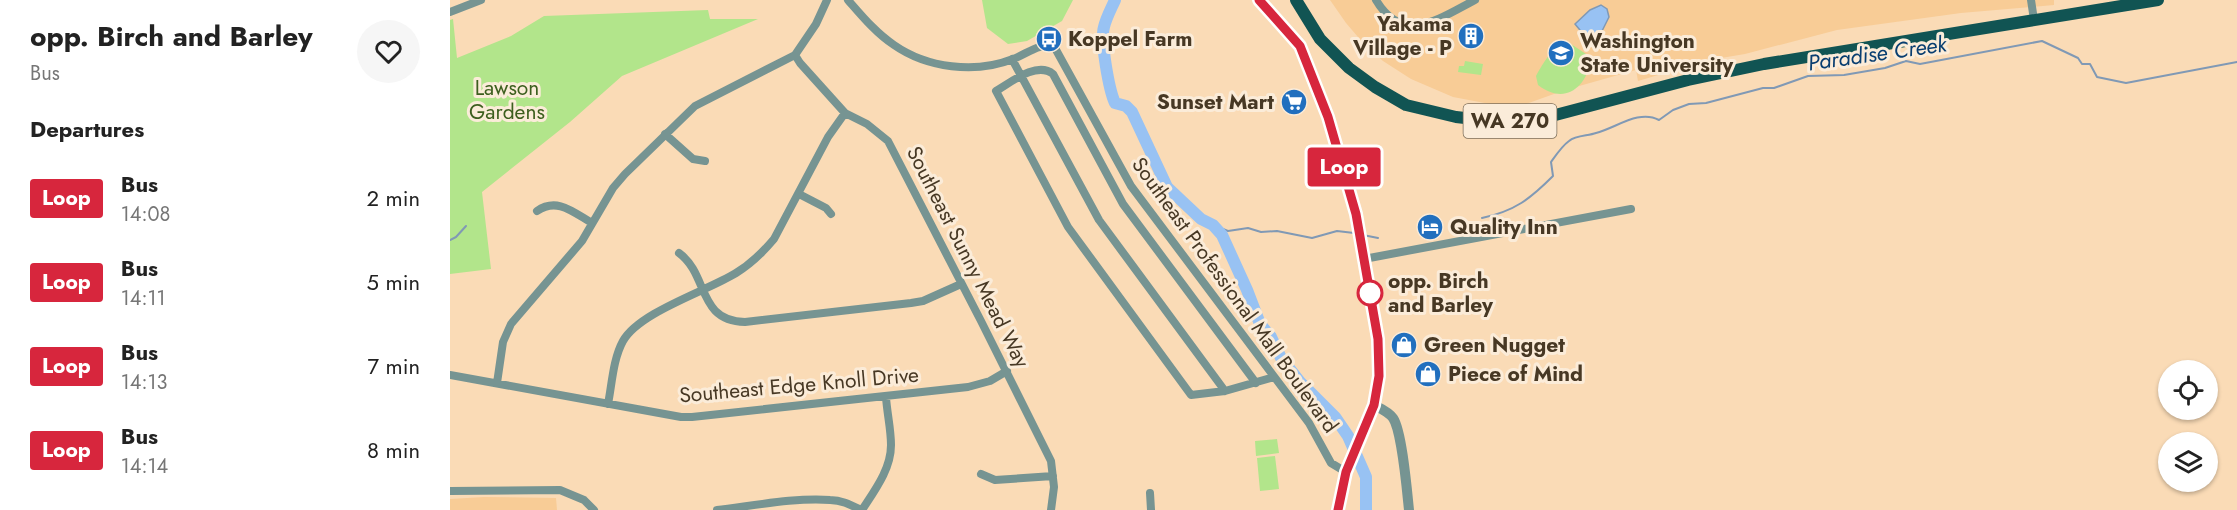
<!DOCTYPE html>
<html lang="en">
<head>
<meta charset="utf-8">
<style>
  body { margin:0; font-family:Jost,sans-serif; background:#f6f6f6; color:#222; height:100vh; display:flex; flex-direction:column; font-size:22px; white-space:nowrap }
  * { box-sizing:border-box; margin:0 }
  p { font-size:20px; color:#767676 }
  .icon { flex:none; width:33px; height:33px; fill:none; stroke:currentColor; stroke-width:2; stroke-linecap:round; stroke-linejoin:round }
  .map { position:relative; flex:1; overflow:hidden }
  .panel { display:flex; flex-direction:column; background:#fff; width:450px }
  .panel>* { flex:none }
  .badge { padding:0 12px; border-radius:4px; font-size:21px; line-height:39px }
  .controls { position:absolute; left:1708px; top:360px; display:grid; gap:12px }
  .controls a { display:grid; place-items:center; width:60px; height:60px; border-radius:50%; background:#fff; box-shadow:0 2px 4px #0004; font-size:30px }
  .map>.badge { position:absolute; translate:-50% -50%; box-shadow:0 0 0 3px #fff }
  h2 { padding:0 30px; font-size:22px; line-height:54px }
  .round { display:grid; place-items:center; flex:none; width:63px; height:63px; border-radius:32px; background:#f6f6f6 }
  .summary { display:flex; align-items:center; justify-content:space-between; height:102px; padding:0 30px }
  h1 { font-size:28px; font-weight:700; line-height:45px }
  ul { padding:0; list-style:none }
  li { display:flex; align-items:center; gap:18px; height:84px; padding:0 30px }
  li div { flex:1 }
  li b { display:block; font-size:22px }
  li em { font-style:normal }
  li .badge { min-width:66px; font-weight:700; text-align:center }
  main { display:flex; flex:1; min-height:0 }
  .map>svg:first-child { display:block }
</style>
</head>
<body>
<main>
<section class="panel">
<div class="summary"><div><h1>opp. Birch and Barley</h1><p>Bus</p></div><a class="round"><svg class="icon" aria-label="heart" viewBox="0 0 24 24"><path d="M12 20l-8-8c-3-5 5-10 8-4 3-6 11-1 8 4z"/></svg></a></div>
<h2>Departures</h2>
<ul>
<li><span class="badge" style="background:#d7263d;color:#fff">Loop</span><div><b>Bus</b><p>14:08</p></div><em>2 min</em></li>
<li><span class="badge" style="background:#d7263d;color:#fff">Loop</span><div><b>Bus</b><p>14:11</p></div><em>5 min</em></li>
<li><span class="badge" style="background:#d7263d;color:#fff">Loop</span><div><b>Bus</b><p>14:13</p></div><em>7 min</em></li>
<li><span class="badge" style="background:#d7263d;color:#fff">Loop</span><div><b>Bus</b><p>14:14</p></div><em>8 min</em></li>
</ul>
</section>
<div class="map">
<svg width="1787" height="510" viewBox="0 0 1787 510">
  <rect width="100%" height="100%" fill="#fadbb6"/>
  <path fill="#f8cc96" d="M880,0H1604V5L1511,13L1387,30L1295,54L1259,60L1188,81L1186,70L1115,90L1076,104L1060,105L1040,104L1003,97L961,79L933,61L914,44L896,23Z
    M34,497L106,498L107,510H0V499Z"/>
  <path fill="#b2e58b" d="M532,0H623L612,21L577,41L558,44L537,28Z
    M258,10L260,19H308L172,76L120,122L32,192L41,269L0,274V20L3,19L7,58L61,36L94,16Z
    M1118,42L1136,54L1141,61C1135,89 1114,105 1088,85L1086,76C1093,63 1103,46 1118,42Z
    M1015,61L1033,64L1031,75L1008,72L1009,66H1014Z
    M827,439L829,453L806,456L805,441Z
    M825,456L829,489L810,491L807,458Z"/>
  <path fill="#98c2f3" stroke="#8099b5" stroke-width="1.5" d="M1151,5L1157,9L1159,17L1148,39L1145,41L1134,35L1125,24L1140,10Z"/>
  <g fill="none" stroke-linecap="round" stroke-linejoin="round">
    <path stroke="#8099b5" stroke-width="2" d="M1032,218C1065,211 1080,199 1103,176L1101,162C1106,155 1112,146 1119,141C1126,135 1138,136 1146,133C1166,128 1189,109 1209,120L1223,110L1239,104L1256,103L1313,88H1324L1358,76L1394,75L1435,68L1456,61L1470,64L1592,41L1628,58L1632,64H1640L1647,77L1676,83L1787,62
      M763,225L778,231L798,228L811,232L827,231L862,238L887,231L904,233
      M913,235L928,238
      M0,240L6,237L16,226"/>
    <path stroke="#98c2f3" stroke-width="12" d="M665,0C661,9 656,18 654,27C650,40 659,90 665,103L676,106L682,112L717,187L751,219L763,225L772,235L797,290L810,324L821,337L831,358L850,382L885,417L898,436L916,477V510"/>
    <path stroke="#769492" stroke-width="8" d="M398,0C412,16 426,33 444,45C477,68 525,74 563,59C577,54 591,41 605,48L681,186L859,423L881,463L896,472
      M926,0C953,46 990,18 1025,0
      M1581,0L1584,20
      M0,12L31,0
      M345,55L350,63L395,113L417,124L438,141L531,321L601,461L604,487L601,510
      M562,59L649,220L775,391
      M215,134L243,159L255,161
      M349,194L376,208L381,214
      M87,211C107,197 123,212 142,223
      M229,253C259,275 247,321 295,322L461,303L473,301L511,284
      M914,259L1181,209
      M0,375L231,417H242L518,387L540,381L557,371
      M47,383L53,342L61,324L132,241L163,188L175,174L245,106L345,55L366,24L377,0
      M806,383L673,204L603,74C587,61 561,82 546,91L618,227L741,395L775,391L824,377
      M158,404C162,384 163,359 173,341C189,312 257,291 286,273C301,264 313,252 324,239L378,137L395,113
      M531,474L545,480L603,476
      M0,491L110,490L134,500L144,510
      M700,493L701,510
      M267,510C301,506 348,497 380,500C392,500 401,505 411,510
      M412,510C425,490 441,469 441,445C441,429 437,413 436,397"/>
    <path stroke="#769492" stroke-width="10" d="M809,0L850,46L877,117L892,161L906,214L928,339L929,376L924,405L896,472L888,510
      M924,405C930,408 939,412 943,418C952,431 957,491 959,510"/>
    <path stroke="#115453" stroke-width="12" d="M846,0L870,39L899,68L925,87L956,105L1006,117L1051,122L1094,118L1238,80L1314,64L1708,0"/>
  </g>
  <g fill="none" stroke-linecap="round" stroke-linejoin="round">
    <defs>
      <path id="line" d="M809,0L850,46L878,117L906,214L928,339L929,376L924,405L896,472L888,510"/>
    </defs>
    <use href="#line" stroke="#fff" stroke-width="14"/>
    <use href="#line" stroke="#d7263d" stroke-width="9"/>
  </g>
  <defs>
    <symbol id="building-disc" viewBox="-11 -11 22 22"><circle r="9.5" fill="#216fbe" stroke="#fbecd9"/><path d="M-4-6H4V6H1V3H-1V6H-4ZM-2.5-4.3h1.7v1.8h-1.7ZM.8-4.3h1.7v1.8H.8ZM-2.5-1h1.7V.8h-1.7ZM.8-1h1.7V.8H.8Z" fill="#fff"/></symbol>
    <symbol id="bus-disc" viewBox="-11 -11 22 22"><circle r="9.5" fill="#216fbe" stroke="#fbecd9"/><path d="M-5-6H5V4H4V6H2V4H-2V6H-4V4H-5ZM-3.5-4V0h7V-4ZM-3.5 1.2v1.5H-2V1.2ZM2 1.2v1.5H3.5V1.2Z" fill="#fff"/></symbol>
    <symbol id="university-disc" viewBox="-11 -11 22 22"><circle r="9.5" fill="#216fbe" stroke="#fbecd9"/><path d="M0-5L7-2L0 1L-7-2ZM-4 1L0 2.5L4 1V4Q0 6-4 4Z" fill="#fff"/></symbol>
    <symbol id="supermarket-disc" viewBox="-11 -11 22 22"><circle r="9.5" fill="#216fbe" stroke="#fbecd9"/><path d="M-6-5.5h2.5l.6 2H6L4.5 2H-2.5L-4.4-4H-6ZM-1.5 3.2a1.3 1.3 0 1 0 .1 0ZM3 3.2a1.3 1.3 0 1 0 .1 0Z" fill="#fff"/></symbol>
    <symbol id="hotel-disc" viewBox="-11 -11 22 22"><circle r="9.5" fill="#216fbe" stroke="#fbecd9"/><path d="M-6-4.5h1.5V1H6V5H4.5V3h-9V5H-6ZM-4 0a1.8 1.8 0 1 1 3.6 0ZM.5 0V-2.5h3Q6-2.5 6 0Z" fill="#fff"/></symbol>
    <symbol id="shop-disc" viewBox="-11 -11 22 22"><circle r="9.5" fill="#216fbe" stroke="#fbecd9"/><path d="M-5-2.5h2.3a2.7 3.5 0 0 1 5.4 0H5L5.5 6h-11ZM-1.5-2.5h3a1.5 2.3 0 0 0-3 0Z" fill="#fff"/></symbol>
  </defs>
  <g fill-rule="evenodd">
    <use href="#building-disc" x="1006" y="21" width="30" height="30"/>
    <use href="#bus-disc" x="584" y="24" width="30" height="30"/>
    <use href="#university-disc" x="1096" y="38" width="30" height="30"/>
    <use href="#supermarket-disc" x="829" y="87" width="30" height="30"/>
    <use href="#hotel-disc" x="965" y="212" width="30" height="30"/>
    <use href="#shop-disc" x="939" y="330" width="30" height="30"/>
    <use href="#shop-disc" x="963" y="359" width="30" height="30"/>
  </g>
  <circle fill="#fff" stroke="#d7263d" stroke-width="3" cx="920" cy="293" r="12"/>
  <g text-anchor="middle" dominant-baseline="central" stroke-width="6" stroke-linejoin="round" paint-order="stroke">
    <rect fill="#fbecd9" stroke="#7d6e5a" stroke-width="1.5" x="1013.5" y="104" width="93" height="34" rx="4.5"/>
    <g font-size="20" font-weight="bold" fill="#473824">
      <text x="1060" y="121">WA 270</text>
    </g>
    <g font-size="21" font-weight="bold" fill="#473824" stroke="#fbecd9" text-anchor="start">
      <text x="1002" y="24" text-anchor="end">Yakama<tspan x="1002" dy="24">Village - P</tspan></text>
      <text x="618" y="39">Koppel Farm</text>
      <text x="1130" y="41">Washington<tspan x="1130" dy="24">State University</tspan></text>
      <text x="824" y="102" text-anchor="end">Sunset Mart</text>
      <text x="1000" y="227">Quality Inn</text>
      <text x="974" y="345">Green Nugget</text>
      <text x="998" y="374">Piece of Mind</text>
    </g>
    <g font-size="21" fill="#3d5f1e" stroke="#fbecd9">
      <text x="57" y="88">Lawson<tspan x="57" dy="24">Gardens</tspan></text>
    </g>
    <g font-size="21" fill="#473824" stroke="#fbecd9">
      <text transform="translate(518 257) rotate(63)">Southeast Sunny Mead Way</text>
      <text transform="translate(785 295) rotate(54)">Southeast Professional Mall Boulevard</text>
      <text transform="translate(349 385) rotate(-5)">Southeast Edge Knoll Drive</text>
    </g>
    <g font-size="21" font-weight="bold" fill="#473824" stroke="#fbecd9" text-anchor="start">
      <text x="938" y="281">opp. Birch<tspan x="938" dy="24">and Barley</tspan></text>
    </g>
    <g font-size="22" font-style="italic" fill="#093e70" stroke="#fbecd9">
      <text transform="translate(1427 53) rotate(-8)">Paradise Creek</text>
    </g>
  </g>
</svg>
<div class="controls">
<a><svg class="icon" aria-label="locate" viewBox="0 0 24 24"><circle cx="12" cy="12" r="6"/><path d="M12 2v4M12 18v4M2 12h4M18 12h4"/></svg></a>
<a><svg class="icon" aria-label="layers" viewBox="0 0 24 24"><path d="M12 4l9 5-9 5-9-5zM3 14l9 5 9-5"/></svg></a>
</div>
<b class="badge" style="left:894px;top:167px;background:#d7263d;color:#fff">Loop</b>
</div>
</main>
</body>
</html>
